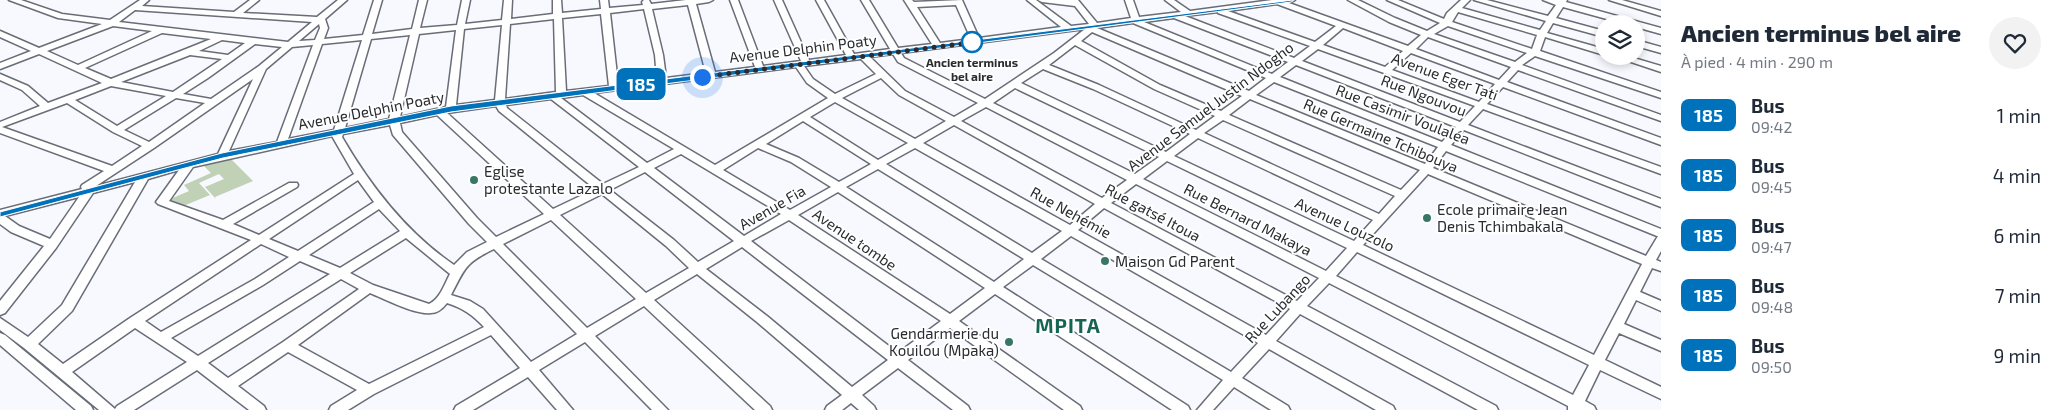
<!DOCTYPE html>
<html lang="fr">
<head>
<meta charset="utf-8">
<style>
  body { margin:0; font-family:"Exo 2",sans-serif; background:#f2f2f3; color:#1f2937; height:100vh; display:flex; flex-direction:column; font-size:19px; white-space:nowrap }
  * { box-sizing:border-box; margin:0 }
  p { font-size:16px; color:#747a83 }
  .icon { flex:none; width:28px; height:28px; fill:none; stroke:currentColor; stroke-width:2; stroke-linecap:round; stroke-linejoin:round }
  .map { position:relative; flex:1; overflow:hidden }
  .side { display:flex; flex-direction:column; background:#fff; width:400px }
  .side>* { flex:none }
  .badge { padding:0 10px; border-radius:8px; font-size:18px; line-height:32px }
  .buttons { position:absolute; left:1595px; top:15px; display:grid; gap:10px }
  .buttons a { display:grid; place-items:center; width:50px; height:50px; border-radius:50%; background:#fff; box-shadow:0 2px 8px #0003; font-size:25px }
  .you { position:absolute; width:25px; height:25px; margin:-12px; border:4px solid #fff; border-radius:50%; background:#1a73e8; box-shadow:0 0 0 8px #1a73e833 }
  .map>.badge { position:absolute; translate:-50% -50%; box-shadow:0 0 0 2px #fff }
  .round { display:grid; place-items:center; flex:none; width:52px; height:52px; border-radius:26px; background:#f2f2f3 }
  .head { display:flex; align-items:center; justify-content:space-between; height:85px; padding:0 20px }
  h1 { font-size:24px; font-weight:800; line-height:38px }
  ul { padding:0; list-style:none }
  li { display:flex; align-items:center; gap:15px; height:60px; padding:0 20px }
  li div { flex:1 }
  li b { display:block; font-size:19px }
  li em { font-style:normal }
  li .badge { min-width:55px; font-weight:700; text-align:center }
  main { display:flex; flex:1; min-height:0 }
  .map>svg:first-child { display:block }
</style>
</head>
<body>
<main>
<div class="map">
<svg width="1661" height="410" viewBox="0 0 1661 410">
  <rect width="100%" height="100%" fill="#f7f9fe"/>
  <path fill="#c0d1b6" d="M228,156L253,181L215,197L216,199L205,187L224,179L219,174L199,183L210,195L176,209L168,200L189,191L184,185L211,173L204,166Z"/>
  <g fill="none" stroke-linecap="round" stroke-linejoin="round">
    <defs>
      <path id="minor" d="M9,0H21L62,14L110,20L140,0H149L142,6L234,12L250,0H259L243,13L317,17L338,0H347L325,19L328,28L324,39L363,35L374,0H382L372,34L412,29L419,0H427L420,28L457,25L462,0H470L465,24L502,20L504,0H512L511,19L553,14V0H561L562,13L601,9L600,0H608L609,8L643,5L642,2L644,0H649L651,4L686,0H713L709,2L696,4L715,72L755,67L730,0H738L763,66L801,61L774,0H782L809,60L846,55L816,0H824L854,54L890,49L861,0H869L898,48L932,44L904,0H912L914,2L962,0L979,38L1061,27L1027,0H1036L1071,26L1089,24L1075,6L1042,2L1038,0H1078L1097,23L1131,18L1125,0H1133L1139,17L1181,12L1165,0H1174L1190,11L1272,0H1295L1289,3L1408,46L1421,35L1389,22L1348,0H1358L1395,18L1427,31L1440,23L1387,0H1398L1444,19L1447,13L1461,0H1470L1462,8L1540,30L1546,21L1474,0H1487L1548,16L1556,5L1543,0H1567L1566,2L1661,28V34L1636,27V24H1625L1563,7L1556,18L1604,31V37L1553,23L1547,33L1604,49V55L1545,37L1540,51L1661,92V98L1535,56L1522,65L1661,115V121L1518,70L1507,82L1661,138V145L1503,87L1487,104L1661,167V174L1483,109L1468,125L1661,199V207L1464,130L1451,145L1661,229V251L1656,260L1661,262V271L1652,268L1640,292L1661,301V311L1636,300L1624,324L1661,340V351L1619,333L1605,360L1661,387V399L1600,370L1585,401L1594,406L1596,410H1568V406L1329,283L1307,306L1496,406L1498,410H1478L1300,314L1276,341L1393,406L1395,410H1376L1269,349L1242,378L1288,406L1290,410H1271L1234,387L1213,410H1197L1223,380L1033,265L1003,287L1188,406L1190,410H1172L995,294L959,321L1080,406L1082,410H1064L950,328L908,360L968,406L970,410H953L898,368L862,395L874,406L876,410H859L851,403L842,410H825L827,406L842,395L757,322L697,274L654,300L770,406L772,410H755L644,306L595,336L668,410H652L585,342L539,370L573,410H557L528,377L473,410H454L456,406L520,368L491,335L374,394L348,410H329L331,406L357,390L288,352L238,386L264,406L266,410H249L197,370L134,410H99L24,348L0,330V318L28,337L62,305L135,182L93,193L56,248L5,313L0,315V301L44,246L11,232L0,224V210L82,189L81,187L82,185L104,171L0,133V122L40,106L22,90L0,80V74L28,86L48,103L102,83L39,54L0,69V63L31,51L0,37V31L39,48L102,24L58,18ZM1277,4L1336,26L1315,42L1228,11ZM688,5L706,73L666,78L663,55L652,9ZM956,5L971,39L940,43L917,7ZM644,9L655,55L657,79L618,84L610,13ZM135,10L312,22L288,42L119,22ZM1218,12V13L1310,46L1294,58L1185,16ZM1458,12L1537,35L1532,49L1452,22ZM601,14L609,86L566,91L562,18ZM1174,18L1288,62L1272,74L1144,22ZM554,19L556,92L505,99L510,24ZM1133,23L1266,78L1249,91L1097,28ZM319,24L320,28L315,40L299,41ZM502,25L495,100L456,105L464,29ZM113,26L152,31L78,65L47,51ZM1448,26L1527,53L1515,62L1434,34ZM1343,28L1403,51L1385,67L1323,45ZM1085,29L1054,53L985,99L904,58L901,53ZM456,30L446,107L400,117L419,34ZM1092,32L1242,96L1221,111L1160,85L1081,41ZM162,33L211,39L111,79L85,68ZM410,35L389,119L345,128L371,39ZM1428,37L1511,67L1499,80L1416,49ZM222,40L245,43L228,55L199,51ZM362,40L334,130L288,139L322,44ZM255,44L282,47L259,66L211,99L183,94L208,78ZM313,45L277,142L229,151L266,69L292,47ZM1075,45L1154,89L1215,116L1196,130L1099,85L1049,65ZM1318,49L1475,106L1460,122L1302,61ZM1411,53L1495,84L1479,102L1392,70ZM893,54L898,62L978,103L954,117L905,91L870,57ZM190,55L222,59L173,92L121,82ZM861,59L876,74L835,94L813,79L804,66ZM1296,65L1456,127L1442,142L1280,77ZM796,67L807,83L828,98L715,165L594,93ZM1043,69L1093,89L1190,134L1166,152L1021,83ZM881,78L899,95L946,121L915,139L842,98ZM253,79L218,154L96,186L154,148ZM1274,82L1438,147L1425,164L1256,95ZM111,86L166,96L117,126L75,100ZM1015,88L1159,157L1135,174L993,103ZM583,95L674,149L647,163L561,98ZM176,98L205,103L149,142L124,130ZM551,99L639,167L603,184L507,108L506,105ZM1250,99L1420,170L1401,190L1229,115ZM835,102L908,143L878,160L810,117ZM67,103L113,132L142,146L112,166L2,127ZM496,106L499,111L595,189L553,209L447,113ZM986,107L1127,180L1102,198L961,121ZM437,115L544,214L496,237L477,218L402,132L400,123ZM1223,120L1395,196L1379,214L1204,133ZM803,121L871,164L839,182L799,158L766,144ZM390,125L393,135L469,224L487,242L467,252L454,265C406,232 371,187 342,137L343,134ZM954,125L1095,204L1070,225L923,143ZM332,136L354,174L259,235L233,224L297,187L298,185L297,183H289L223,220L169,201L193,167ZM1198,138L1373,220L1354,241L1174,156ZM758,148L791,162L831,187L790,210L723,170ZM915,148L1062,231L1032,253L886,164ZM1446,151L1657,236H1658L1646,256L1433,168ZM681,154L781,214L744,236L654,168ZM1167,161L1347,248L1326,271L1143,179ZM878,169L1024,259L994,282L846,187ZM179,170L156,202L158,204L251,240L130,318L63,364L38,344L72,311L148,179ZM645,172L734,241L698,262L674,240L610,190ZM1428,174L1642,264L1594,355L1363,245ZM358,180L374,202L298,251L269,239ZM1136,184L1319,278L1297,301L1111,203ZM838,192L985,288L950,314L798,215ZM602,194L666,246L689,268L646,293L560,215ZM79,197L50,239L19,226L5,216ZM1104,208L1290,309L1266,335L1078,230ZM379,209L400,231L340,268L309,255ZM551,220L636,299L587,328L503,244ZM789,220L941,321L898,353L751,241ZM1071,236L1258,343L1231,372L1041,259ZM406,238L450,274C444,285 440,299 429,304L373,285L350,273ZM261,244L289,257L255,279L161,332L145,321ZM742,247L888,360L852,387L767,316L706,269ZM494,249L577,334L531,362L483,309L470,301L451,295C465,268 465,263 494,249ZM1357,252L1589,365L1573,395L1336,276ZM300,261L330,274L198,356L171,338L263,285ZM341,279L359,289L283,342L228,378L208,363ZM370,293C385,299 415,315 431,313C438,313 443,308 447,303C463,308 473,315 484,327L369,384L298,345ZM135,328L187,362L117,406L115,409L72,372Z
        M1609,0H1622L1661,11V16Z
        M1636,40L1661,47V53L1636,46Z
        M1613,56H1627L1661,66V72Z
        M0,333L5,335L91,406L93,410H76L0,345Z"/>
    </defs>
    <use href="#minor" stroke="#696d77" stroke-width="3"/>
    <use href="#minor" fill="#fff" fill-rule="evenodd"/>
  </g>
  <path fill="#0072bc" stroke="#fff" d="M1291,2L451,112L223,158L0,217V212L222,153L451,106L1293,0V1Z"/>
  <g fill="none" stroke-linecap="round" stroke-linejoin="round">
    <path stroke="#2a2b30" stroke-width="5" stroke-dasharray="0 9" d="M702,77L976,42H972"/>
  </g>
  <circle fill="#fff" stroke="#0072bc" stroke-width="2.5" cx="972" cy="42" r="10"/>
  <g fill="#387765" stroke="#fff" stroke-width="2">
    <circle cx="474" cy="180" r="5"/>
    <circle cx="1427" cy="218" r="5"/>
    <circle cx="1105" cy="261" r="5"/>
    <circle cx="1009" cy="342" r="5"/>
  </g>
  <g text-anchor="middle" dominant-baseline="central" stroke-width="4" stroke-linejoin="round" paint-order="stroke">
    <g font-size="12" font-weight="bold" fill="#2a2b30" stroke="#fff">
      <text x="972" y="62">Ancien terminus<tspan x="972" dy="14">bel aire</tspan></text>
    </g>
    <g font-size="15" fill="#2a2b30" stroke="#fff">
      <text transform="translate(803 48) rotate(-7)">Avenue Delphin Poaty</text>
      <text transform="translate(1445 76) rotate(20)">Avenue Eger Tati</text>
      <text transform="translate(1424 95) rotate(21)">Rue Ngouvou</text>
      <text transform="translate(1210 106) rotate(-37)">Avenue Samuel Justin Ndogho</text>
      <text transform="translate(371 110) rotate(-11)">Avenue Delphin Poaty</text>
      <text transform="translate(1403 114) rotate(21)">Rue Casimir Voulaléa</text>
      <text transform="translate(1381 135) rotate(23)">Rue Germaine Tchibouya</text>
      <text transform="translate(772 207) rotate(-30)">Avenue Fia</text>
      <text transform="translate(1071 212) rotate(29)">Rue Nehémie</text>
      <text transform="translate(1153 212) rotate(28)">Rue gatsé Itoua</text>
      <text transform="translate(1248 219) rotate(27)">Rue Bernard Makaya</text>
      <text transform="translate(1345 224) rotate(25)">Avenue Louzolo</text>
      <text transform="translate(855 239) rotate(34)">Avenue tombe</text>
      <text transform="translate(1277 308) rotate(-47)">Rue Lubango</text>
    </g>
    <g font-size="15" fill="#2a2b30" stroke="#fff" text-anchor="start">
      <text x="484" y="171">Eglise<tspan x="484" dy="17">protestante Lazalo</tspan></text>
      <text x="1437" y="209">Ecole primaire Jean<tspan x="1437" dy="17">Denis Tchimbakala</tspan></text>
      <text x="1115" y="261">Maison Gd Parent</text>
      <text x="999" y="333" text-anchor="end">Gendarmerie du<tspan x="999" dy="17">Kouilou (Mpaka)</tspan></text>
    </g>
    <g font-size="20" font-weight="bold" letter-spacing="1" fill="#166552" stroke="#fff">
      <text x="1068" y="325">MPITA</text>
    </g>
  </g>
</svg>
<div class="buttons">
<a><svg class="icon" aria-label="layers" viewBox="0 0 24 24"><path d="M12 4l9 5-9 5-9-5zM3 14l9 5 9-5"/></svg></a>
</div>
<div class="you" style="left:702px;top:77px"></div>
<b class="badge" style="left:641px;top:84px;background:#0072bc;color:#fff">185</b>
</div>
<section class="side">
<div class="head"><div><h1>Ancien terminus bel aire</h1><p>À pied · 4 min · 290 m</p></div><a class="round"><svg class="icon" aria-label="heart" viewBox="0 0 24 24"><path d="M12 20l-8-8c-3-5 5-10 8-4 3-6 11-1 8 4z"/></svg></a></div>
<ul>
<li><span class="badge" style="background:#0072bc;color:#fff">185</span><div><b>Bus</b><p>09:42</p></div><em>1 min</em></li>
<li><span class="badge" style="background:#0072bc;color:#fff">185</span><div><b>Bus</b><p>09:45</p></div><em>4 min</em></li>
<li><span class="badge" style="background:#0072bc;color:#fff">185</span><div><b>Bus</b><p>09:47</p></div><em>6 min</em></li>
<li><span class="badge" style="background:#0072bc;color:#fff">185</span><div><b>Bus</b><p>09:48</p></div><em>7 min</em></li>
<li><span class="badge" style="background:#0072bc;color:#fff">185</span><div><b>Bus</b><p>09:50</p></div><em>9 min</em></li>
</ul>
</section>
</main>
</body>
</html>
